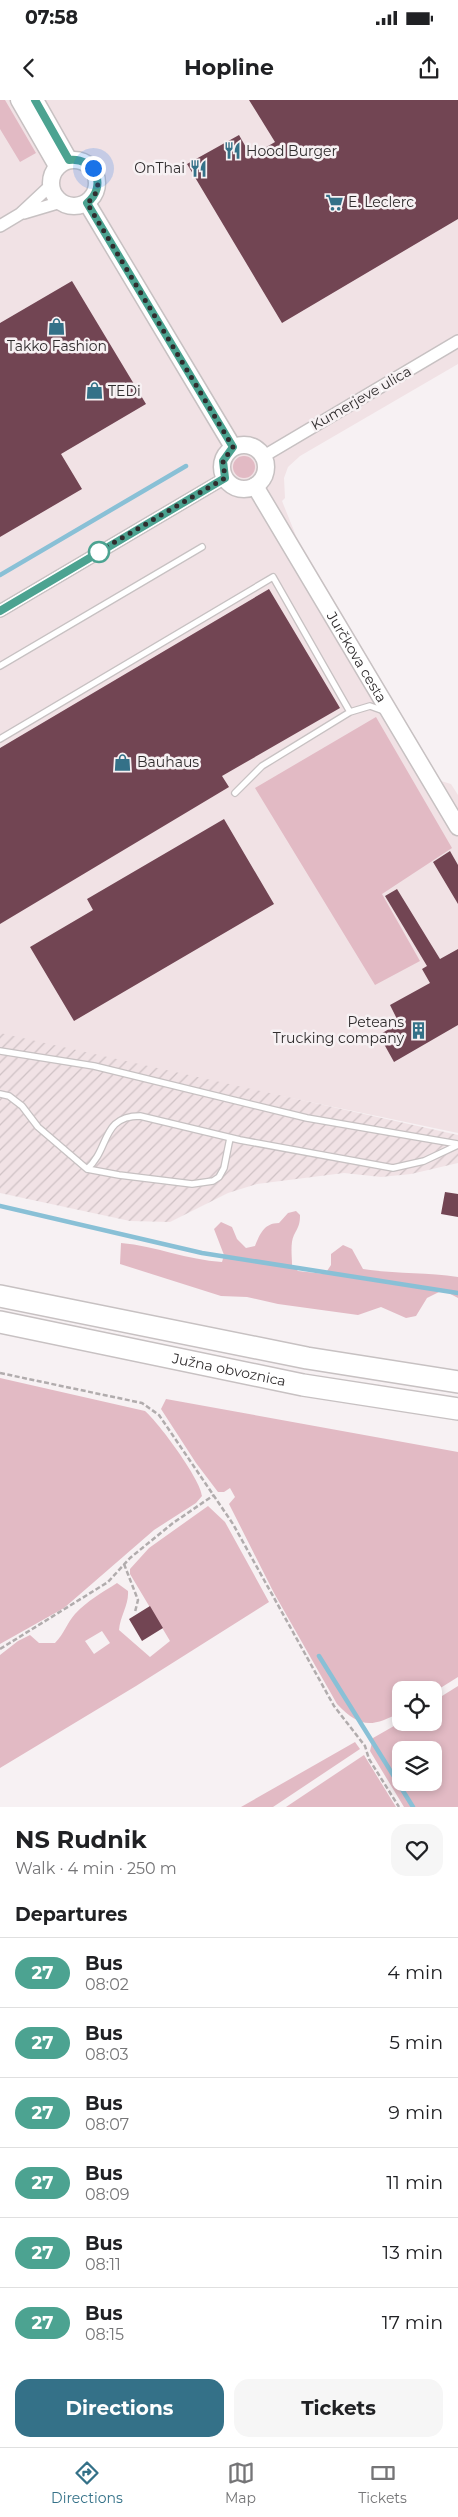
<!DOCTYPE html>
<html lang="en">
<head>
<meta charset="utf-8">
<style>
  body { margin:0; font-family:Montserrat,sans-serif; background:#f6f6f6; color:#202124; height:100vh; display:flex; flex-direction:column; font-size:19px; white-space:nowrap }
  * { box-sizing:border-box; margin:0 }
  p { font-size:16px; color:#757577 }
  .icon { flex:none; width:28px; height:28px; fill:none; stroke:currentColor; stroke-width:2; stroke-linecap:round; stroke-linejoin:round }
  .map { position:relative; height:1707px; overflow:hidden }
  .sheet { display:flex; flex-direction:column; background:#fff; flex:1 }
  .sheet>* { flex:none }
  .badge { padding:0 10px; border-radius:16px; font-size:18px; line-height:32px }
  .tools { position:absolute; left:392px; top:1581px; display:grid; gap:10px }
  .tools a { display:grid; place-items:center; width:50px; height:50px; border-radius:10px; background:#fff; box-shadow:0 2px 8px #0003; font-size:25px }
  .you { position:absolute; width:25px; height:25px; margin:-12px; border:4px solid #fff; border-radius:50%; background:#1a73e8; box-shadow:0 0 0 8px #1a73e833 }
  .map>.badge { position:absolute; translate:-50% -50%; box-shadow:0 0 0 2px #fff }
  h2 { padding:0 15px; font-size:19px; line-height:45px }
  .round { display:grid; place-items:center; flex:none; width:52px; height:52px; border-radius:15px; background:#f6f6f6 }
  .summary { display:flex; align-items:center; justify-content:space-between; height:85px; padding:0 15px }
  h1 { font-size:24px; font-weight:700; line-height:38px }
  .primary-button { display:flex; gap:10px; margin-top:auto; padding:10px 15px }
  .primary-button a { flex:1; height:58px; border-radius:15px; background:#347188; color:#fff; font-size:20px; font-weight:700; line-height:58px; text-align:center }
  .primary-button a+a { background:#f6f6f6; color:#202124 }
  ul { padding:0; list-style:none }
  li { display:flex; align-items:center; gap:15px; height:70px; padding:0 15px; border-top:1px solid #e0e0e0 }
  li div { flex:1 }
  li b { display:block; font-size:19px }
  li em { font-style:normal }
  li .badge { min-width:55px; font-weight:700; text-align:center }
  .status { display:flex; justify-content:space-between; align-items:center; height:35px; padding:0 25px; background:#fff; direction:ltr }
  .status svg { height:14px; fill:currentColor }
  header { display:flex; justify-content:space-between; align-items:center; height:65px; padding:0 15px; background:#fff; font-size:22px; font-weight:700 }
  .menu { display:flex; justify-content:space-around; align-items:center; height:70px; border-top:1px solid #e0e0e0; background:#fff; font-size:14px; color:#757577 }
  .menu a { display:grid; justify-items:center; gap:2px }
  .menu .on { color:#347188 }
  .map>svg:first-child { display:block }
</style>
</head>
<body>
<div class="status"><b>07:58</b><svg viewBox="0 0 49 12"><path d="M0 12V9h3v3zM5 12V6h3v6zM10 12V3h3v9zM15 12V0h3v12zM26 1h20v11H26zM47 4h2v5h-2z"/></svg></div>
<header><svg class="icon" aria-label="back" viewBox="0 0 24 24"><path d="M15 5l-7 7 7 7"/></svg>Hopline<svg class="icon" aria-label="share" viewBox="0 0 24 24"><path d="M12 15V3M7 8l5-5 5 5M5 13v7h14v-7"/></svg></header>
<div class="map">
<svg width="458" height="1707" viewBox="0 0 458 1707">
  <defs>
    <pattern id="industrial-furrows" width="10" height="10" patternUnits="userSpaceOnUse" patternTransform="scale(1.25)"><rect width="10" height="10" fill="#f1e2e5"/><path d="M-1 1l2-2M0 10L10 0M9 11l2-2" fill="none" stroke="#cfc2c5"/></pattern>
  </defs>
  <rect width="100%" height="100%" fill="#f7f1f3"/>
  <path fill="#f1e2e5" d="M0,0H458V264L300,356L288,367L284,378L285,398L282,401L296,436L441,681L451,684L458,695V1033L0,937Z"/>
  <path fill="url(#industrial-furrows)" d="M0,933L458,1035V1063L411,1074L381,1077L344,1073L257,1084L228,1093L170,1122L130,1121L0,1093Z"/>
  <path fill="#e2bac4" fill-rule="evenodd" d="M0,0H5L36,53L20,62L0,29Z
    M233 367a11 11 0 1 1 22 0a11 11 0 1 1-22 0Z
    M376,617L452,748L382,794L420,861L375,885L255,688Z
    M296,1111L300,1115C300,1125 298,1127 294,1135C290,1143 292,1156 292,1165L298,1171L325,1174L331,1165V1154L343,1145L352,1149L363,1169C395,1174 426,1172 458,1177V1198L443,1190L427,1198L416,1216L406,1218L381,1207L358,1215L278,1204L247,1197L221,1196L120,1164L121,1143C156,1146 187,1160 222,1162L224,1155L214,1129L221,1122L232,1127L237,1139L246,1148L255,1146C260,1134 264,1123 279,1123L288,1113Z
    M0,1278L145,1311C159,1323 201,1380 202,1396L196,1403L154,1430L64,1508L0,1544Z
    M166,1299L458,1352V1577L434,1592V1590H401V1612C372,1627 361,1629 337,1604L274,1493L229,1404L235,1397L230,1388L224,1392H218L196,1363L161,1309Z
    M208,1406L225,1422L269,1502L136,1586L0,1668V1555L18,1541L30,1535L39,1543H55C64,1534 67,1523 75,1514C87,1501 103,1492 117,1483L128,1491C129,1505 120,1516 119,1530L150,1557L170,1541L130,1474V1469L149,1448ZM102,1531L110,1543L94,1554L85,1541Z
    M458,1586V1707H404L370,1651L373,1638L401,1622H434V1601ZM401,1650H434V1682H401Z
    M355,1642L360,1649L273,1707H241Z
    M364,1655L396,1707H286Z"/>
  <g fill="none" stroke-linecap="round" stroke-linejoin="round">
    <path stroke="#89c0d6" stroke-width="4.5" d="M0,475L186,366
      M0,1106L202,1153L458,1193
      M319,1556L413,1707"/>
  </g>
  <path fill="#724553" d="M249,0H458V119L282,223L187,64L239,35L251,56L275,42Z
    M72,181L146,304L61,354L82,389L0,437V223Z
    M269,489L340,608L222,676L229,687L0,824V648Z
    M224,719L274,804L74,921L30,847L93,810L87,799Z
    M450,751L458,765V804L433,762Z
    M397,789L440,859L458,849V925L394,962L379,935L399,923L390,905L430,883L422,869L427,866L385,796Z
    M445,1092L458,1094V1117L441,1114Z
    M150,1506L163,1528L142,1541L129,1519Z"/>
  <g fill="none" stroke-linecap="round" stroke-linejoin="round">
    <defs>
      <path id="lane" d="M0,566L202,447
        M0,639L273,477L350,612
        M235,693L262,666L350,612L370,606L384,611
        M0,951L94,966L307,1018L458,1044
        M0,994L9,996L22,1006L38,1027L87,1069L119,1075L192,1084L213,1081L219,1077L224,1068L230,1038
        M87,1069C110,1049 101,1016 140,1016L240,1040L393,1068L424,1061L458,1045"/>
      <path id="street" d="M24,113L61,102
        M0,126L20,114L51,85
        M264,356L458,241
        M0,511L225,378"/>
      <g id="secondary">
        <path d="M19,0L57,66"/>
        <path d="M35,0L69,60"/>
        <circle cx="74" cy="83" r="23"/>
        <path d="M87,103L233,347"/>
        <circle cx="244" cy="367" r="22"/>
        <path id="s1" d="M255,386L458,727"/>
      </g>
      <g id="highway">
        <path d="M0,1196L307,1258L458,1282"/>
        <path id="s2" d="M0,1222L303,1285L458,1309"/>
      </g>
    </defs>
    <use href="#lane" stroke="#c7c1c2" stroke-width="8"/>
    <use href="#street" stroke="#c7c1c2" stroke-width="14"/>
    <use href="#secondary" stroke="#c7c1c2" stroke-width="19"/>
    <use href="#highway" stroke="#c7c1c2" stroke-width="24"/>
    <path stroke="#b1acad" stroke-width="2.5" stroke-dasharray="5 2.5" stroke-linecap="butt" d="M0,1273L142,1303L159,1315L233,1424L334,1606L365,1646L369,1659L399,1707
      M124,1464L138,1500L135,1512
      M0,1549L108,1482L130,1458L173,1423L214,1395"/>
    <use href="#lane" stroke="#fff" stroke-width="5.5"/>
    <use href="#street" stroke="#fff" stroke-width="11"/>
    <use href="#secondary" stroke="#fff" stroke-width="16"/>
    <use href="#highway" stroke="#fff" stroke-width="21"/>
  </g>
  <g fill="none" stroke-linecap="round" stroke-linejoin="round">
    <defs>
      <path id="line" d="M0,511L225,378L223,361L233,347L87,103C108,86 95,57 69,60L35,0"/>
    </defs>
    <use href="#line" stroke="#fff" stroke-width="11"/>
    <use href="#line" stroke="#4ca391" stroke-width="8"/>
    <path stroke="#302d2e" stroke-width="5" stroke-dasharray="0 9" d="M93,68C101,81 99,94 87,103L233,347L223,361L225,378L96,453L99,452"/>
  </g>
  <defs>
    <symbol id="restaurant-bare" viewBox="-9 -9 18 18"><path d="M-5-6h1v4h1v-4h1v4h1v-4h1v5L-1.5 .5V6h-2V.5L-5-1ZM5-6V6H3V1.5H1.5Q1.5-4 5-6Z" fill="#347188" stroke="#f7f1f3" stroke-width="2.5" paint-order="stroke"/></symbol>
    <symbol id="supermarket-bare" viewBox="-9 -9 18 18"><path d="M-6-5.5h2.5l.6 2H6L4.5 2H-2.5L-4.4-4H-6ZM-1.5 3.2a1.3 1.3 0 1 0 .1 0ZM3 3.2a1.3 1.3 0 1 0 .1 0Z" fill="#347188" stroke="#f7f1f3" stroke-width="2.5" paint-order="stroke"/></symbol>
    <symbol id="shop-bare" viewBox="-9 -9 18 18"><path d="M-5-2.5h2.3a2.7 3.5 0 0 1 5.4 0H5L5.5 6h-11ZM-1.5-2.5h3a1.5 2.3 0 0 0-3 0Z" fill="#347188" stroke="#f7f1f3" stroke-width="2.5" paint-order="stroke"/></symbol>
    <symbol id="building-bare" viewBox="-9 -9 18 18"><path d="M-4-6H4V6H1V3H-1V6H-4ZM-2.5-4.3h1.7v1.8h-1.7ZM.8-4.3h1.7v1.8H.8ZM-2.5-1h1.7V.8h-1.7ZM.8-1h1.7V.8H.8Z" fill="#347188" stroke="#f7f1f3" stroke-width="2.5" paint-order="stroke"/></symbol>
  </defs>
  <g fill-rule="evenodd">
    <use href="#restaurant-bare" x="220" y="38" width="25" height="25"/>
    <use href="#restaurant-bare" x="186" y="56" width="25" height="25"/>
    <use href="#supermarket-bare" x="322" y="90" width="25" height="25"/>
    <use href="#shop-bare" x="44" y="214" width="25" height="25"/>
    <use href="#shop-bare" x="82" y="278" width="25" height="25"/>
    <use href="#shop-bare" x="110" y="650" width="25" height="25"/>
    <use href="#building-bare" x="406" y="918" width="25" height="25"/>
  </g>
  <circle fill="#fff" stroke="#4ca391" stroke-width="2.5" cx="99" cy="452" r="10"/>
  <g text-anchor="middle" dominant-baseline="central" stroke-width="5" stroke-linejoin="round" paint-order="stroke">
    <g font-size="14" fill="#302d2e" stroke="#f7f1f3" text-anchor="start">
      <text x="246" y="51">Hood Burger</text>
      <text x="185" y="68" text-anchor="end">OnThai</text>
      <text x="348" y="102">E. Leclerc</text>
      <text x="57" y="246" text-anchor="middle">Takko Fashion</text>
      <text x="108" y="291">TEDi</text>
      <text x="137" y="662">Bauhaus</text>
      <text x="404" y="922" text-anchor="end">Peteans<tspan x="404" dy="16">Trucking company</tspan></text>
    </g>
    <g font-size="14" fill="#302d2e" stroke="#f7f1f3">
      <text transform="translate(361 298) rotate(-30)">Kumerjeve ulica</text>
      <text stroke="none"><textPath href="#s1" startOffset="199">Jurčkova cesta</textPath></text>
      <text stroke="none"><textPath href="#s2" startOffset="234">Južna obvoznica</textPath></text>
    </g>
  </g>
</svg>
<div class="tools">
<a><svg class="icon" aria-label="locate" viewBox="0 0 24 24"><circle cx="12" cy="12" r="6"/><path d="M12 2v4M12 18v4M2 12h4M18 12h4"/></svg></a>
<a><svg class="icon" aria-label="layers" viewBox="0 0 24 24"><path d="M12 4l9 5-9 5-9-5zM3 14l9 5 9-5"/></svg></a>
</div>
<div class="you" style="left:93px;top:68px"></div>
</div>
<section class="sheet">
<div class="summary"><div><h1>NS Rudnik</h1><p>Walk · 4 min · 250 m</p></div><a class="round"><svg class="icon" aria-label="heart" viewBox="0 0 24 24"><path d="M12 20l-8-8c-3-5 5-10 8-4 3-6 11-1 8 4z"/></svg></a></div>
<h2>Departures</h2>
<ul>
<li><span class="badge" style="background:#4ca391;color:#fff">27</span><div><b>Bus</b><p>08:02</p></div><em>4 min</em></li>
<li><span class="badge" style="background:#4ca391;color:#fff">27</span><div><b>Bus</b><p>08:03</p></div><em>5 min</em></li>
<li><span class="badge" style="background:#4ca391;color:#fff">27</span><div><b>Bus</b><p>08:07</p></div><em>9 min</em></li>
<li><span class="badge" style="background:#4ca391;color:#fff">27</span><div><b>Bus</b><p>08:09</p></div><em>11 min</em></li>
<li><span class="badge" style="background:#4ca391;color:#fff">27</span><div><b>Bus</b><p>08:11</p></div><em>13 min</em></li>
<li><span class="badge" style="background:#4ca391;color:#fff">27</span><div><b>Bus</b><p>08:15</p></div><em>17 min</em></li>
</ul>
<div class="primary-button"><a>Directions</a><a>Tickets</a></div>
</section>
<nav class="menu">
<a class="on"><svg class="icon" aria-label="directions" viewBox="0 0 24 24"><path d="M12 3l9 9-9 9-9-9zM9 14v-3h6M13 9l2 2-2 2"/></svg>Directions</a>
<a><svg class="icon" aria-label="map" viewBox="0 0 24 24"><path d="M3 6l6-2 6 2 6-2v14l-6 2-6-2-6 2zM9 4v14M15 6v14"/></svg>Map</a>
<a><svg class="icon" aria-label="tickets" viewBox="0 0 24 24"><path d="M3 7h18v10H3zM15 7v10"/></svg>Tickets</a>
</nav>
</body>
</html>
